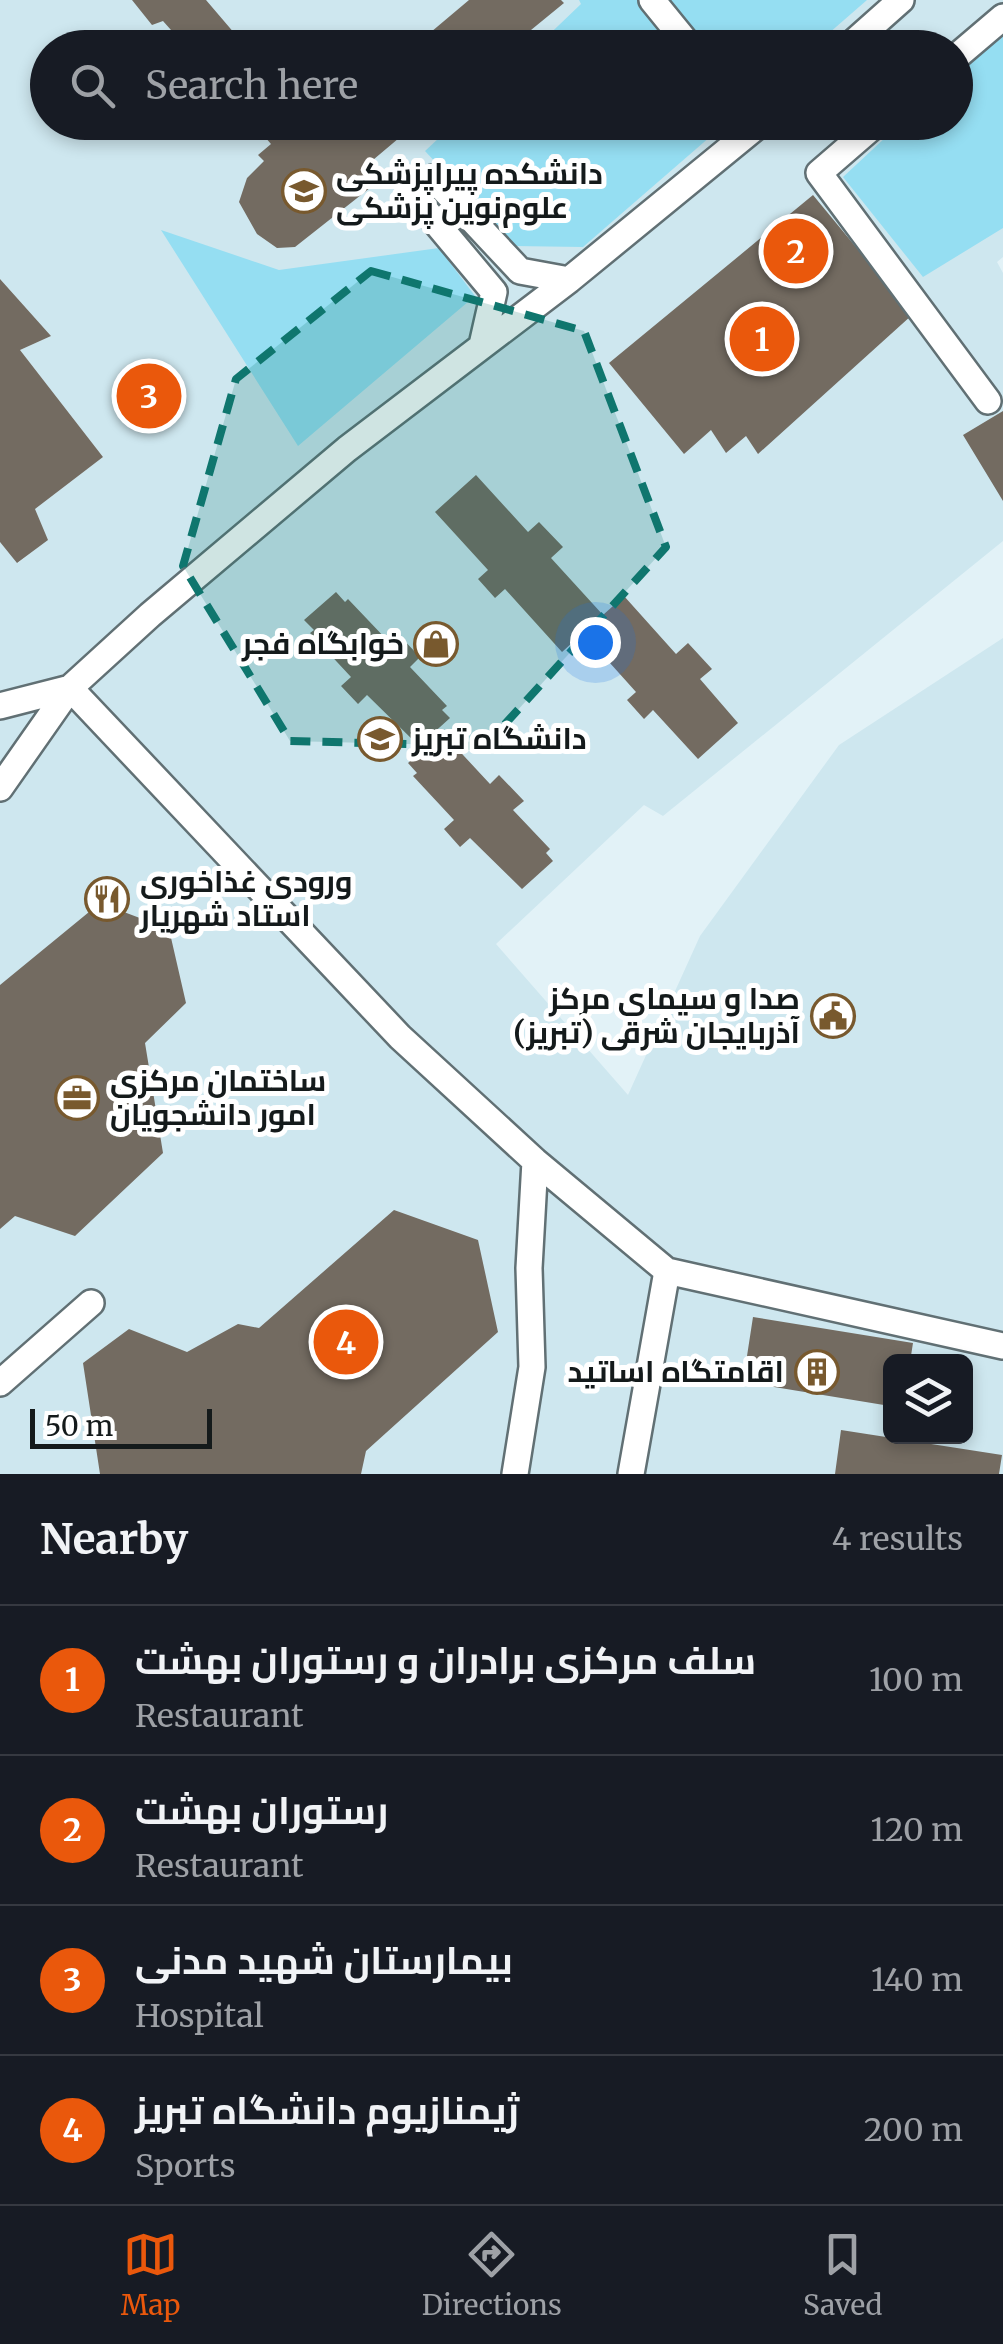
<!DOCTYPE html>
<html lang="en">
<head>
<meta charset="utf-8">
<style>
  :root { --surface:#171b24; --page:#20242c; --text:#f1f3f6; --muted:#9ea1a6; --line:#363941; --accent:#ea580c }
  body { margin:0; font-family:Merriweather,Cairo,serif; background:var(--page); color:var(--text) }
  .controls { position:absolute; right:30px; bottom:30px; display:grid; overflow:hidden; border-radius:15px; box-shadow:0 5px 15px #0003 }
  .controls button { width:90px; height:90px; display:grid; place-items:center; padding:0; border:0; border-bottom:2px solid var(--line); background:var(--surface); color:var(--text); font:50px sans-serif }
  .scale { position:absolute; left:30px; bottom:25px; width:182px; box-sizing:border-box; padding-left:10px; border:5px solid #141a1b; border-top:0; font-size:28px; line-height:35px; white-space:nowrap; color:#141a1b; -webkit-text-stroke:8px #fff; paint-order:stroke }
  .you { position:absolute; left:595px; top:642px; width:35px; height:35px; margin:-25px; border:8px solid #fff; border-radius:50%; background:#1a73e8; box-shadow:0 0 0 15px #1a73e833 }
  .badge { display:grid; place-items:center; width:65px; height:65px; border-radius:50%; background:var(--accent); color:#fff; font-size:32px; font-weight:700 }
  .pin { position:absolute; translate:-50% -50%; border:5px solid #fff; box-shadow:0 2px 10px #0006 }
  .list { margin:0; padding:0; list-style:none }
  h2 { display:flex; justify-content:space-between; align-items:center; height:130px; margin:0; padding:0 40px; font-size:42px }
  h2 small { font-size:32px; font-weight:400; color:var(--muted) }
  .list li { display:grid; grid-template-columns:65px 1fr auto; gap:30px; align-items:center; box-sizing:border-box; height:150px; padding:0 40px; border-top:2px solid var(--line) }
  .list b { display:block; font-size:38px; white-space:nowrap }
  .list p { margin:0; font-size:32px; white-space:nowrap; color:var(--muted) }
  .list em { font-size:32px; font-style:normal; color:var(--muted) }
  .icon { flex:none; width:55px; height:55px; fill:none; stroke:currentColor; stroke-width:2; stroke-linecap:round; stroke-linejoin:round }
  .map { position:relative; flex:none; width:1003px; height:1474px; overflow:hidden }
  .search { position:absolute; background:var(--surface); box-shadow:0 5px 15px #0003; left:30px; right:30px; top:30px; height:110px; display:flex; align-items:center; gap:25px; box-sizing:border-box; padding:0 35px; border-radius:55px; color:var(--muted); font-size:38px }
  .sheet { height:730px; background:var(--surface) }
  nav { display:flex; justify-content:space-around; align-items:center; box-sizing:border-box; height:140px; border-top:2px solid var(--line); background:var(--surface); font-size:28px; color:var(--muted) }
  nav a { display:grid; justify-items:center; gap:5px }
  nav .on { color:var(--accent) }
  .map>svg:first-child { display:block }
  .built { fill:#cee7ef; fill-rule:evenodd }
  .green { fill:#95def2 }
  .building { fill:#736b61 }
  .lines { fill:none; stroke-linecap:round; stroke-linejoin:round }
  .minor-casing { stroke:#617074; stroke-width:30 }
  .minor { stroke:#fff; stroke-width:25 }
  .marked { fill:#0f766e; fill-opacity:0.2; stroke:#0f766e; stroke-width:8; stroke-dasharray:20 12; stroke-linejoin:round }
  .labels { text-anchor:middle; stroke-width:10; stroke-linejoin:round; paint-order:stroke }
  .poi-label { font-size:30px; font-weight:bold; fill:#141a1b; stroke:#fff; text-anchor:start }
</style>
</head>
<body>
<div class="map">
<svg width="1003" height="1474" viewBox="0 0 1003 1474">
  <rect width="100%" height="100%" fill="#e2f2f7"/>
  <path class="built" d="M0,0H1003V257L997,262L1003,273V541L663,816L644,805L496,944L628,1095L700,936L839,745L1003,638V1474H0V542L18,563L47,540L35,509L103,457L20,350L51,336L0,279ZM48,48H956V122H48ZM890,1362H966V1436H890Z"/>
  <path class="green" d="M579,0H867L813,47L535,48L581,4Z
    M1003,29V228L923,277L843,177L901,123L956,122V72Z
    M455,123H726L583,247L513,246L425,151Z
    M161,230L279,270L439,248L475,296L298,446Z"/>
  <path class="building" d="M132,0H206L247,48H187L163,21L152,25Z
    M469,0H561L564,3L509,48H412Z
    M252,122H418L367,165L380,180L295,247L277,248L257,234L239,202L247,178L264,161L258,155L271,144Z
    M813,195L912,315L758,454L746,436L726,453L711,430L684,454L609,363Z
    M0,279L51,336L20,350L103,457L35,509L48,540L17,563L0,542Z
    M1003,411V501L963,435Z
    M476,475L528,532L539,522L563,547L551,558L603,615L624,596L676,654L688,643L712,669L700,679L738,723L698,759L653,710L644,719L627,700L636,692L583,633L562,652L505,589L495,598L478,579L488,570L435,512Z
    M336,592L345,602L348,599L387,640L396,632L420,657L410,667L447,706L442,710L450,718L419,746L367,695L358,704L341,686L351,677L310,633L314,630L304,620Z
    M439,735L448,745L451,742L490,784L499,775L524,801L513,810L550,849L546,853L553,861L522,889L470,838L460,847L444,829L454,820L413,776L417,773L408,763Z
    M100,903L169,929L186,1003L145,1043L163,1153L75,1236L15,1216L0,1229V985Z
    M394,1210L478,1240L498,1332L366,1451L361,1474H100L83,1363L129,1329L187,1352L238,1324L259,1328Z
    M753,1317L913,1343L910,1362H890V1406L743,1382Z
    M841,1430L1002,1455L999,1474H835Z"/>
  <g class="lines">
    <g class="minor-casing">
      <path id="minor" d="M652,0L691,48
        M847,48L901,0
        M956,57L1003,17
        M878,122L819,173L988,401
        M482,345L494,292L412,194L433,178L520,271L569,280
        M0,706L70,688L400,1037L535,1161L667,1271L631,1474
        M0,788L70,688L150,615L347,449L569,280L762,122
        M667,1271L1003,1346
        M0,1383L91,1303
        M515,1474L532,1367L529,1268L535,1161"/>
    </g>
    <use href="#minor" class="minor"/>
  </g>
  <path class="marked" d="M371,271L584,331L666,547L485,746L290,741L183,566L236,379Z"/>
  <defs>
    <g id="university-ring" transform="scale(2.25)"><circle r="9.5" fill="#fff" stroke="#78592e" stroke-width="1.5"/><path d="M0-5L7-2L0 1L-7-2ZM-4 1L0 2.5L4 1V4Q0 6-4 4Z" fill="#78592e"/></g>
    <g id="shop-ring" transform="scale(2.25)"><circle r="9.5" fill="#fff" stroke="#78592e" stroke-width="1.5"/><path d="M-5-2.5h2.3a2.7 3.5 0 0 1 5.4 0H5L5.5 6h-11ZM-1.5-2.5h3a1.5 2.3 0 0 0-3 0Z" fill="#78592e"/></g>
    <g id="restaurant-ring" transform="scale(2.25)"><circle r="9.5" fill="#fff" stroke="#78592e" stroke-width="1.5"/><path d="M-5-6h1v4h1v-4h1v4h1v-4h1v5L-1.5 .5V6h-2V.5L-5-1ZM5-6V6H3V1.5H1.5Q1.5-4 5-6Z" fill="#78592e"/></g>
    <g id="civic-ring" transform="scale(2.25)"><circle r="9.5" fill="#fff" stroke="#78592e" stroke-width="1.5"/><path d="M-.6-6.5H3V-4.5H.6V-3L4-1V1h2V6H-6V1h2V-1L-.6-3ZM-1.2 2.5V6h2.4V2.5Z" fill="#78592e"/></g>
    <g id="office-ring" transform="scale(2.25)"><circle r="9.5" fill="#fff" stroke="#78592e" stroke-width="1.5"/><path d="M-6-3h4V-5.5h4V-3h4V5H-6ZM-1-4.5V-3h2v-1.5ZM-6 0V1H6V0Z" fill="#78592e"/></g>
    <g id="building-ring" transform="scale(2.25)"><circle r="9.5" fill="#fff" stroke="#78592e" stroke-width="1.5"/><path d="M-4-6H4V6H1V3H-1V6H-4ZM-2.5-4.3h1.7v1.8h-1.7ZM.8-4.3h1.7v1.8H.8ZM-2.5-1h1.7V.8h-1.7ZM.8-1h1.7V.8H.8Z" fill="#78592e"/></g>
  </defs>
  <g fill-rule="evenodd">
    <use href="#university-ring" x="304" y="191"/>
    <use href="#shop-ring" x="436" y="644"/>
    <use href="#university-ring" x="380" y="739"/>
    <use href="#restaurant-ring" x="107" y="899"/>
    <use href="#civic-ring" x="833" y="1016"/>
    <use href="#office-ring" x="77" y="1098"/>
    <use href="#building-ring" x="817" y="1372"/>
  </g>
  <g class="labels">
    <g class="poi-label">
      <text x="336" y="184">دانشکده پیراپزشکی<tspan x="336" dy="34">علوم‌نوین پزشکی</tspan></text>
      <text x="404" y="654" text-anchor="end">خوابگاه فجر</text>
      <text x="412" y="749">دانشگاه تبریز</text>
      <text x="140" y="892">ورودی غذاخوری<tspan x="140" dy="34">استاد شهریار</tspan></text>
      <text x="800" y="1009" text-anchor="end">صدا و سیمای مرکز<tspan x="800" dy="34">آذربایجان شرقی (تبریز)</tspan></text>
      <text x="110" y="1091">ساختمان مرکزی<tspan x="110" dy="34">امور دانشجویان</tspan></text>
      <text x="784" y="1382" text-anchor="end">اقامتگاه اساتید</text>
    </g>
  </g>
</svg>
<div class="controls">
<button><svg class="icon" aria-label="layers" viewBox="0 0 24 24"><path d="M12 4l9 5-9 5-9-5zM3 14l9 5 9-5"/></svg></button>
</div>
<div class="scale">50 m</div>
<div class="you"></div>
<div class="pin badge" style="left:762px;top:339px">1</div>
<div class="pin badge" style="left:796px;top:251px">2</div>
<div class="pin badge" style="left:149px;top:396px">3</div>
<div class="pin badge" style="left:346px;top:1342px">4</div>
<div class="search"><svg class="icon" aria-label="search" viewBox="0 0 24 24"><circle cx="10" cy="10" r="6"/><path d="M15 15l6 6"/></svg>Search here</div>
</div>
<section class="sheet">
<h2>Nearby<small>4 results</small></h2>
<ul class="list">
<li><span class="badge">1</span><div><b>سلف مرکزی برادران و رستوران بهشت</b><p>Restaurant</p></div><em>100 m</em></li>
<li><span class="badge">2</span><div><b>رستوران بهشت</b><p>Restaurant</p></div><em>120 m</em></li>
<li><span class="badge">3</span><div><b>بیمارستان شهید مدنی</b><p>Hospital</p></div><em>140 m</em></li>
<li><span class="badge">4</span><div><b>ژیمنازیوم دانشگاه تبریز</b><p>Sports</p></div><em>200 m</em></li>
</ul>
</section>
<nav>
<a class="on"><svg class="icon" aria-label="map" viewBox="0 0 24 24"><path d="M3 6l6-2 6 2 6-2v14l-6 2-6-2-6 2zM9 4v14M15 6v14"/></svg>Map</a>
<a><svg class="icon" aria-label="directions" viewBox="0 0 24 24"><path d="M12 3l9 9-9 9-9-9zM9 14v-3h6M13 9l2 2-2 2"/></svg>Directions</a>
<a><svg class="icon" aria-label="saved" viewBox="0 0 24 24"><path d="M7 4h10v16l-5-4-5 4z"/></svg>Saved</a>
</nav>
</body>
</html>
